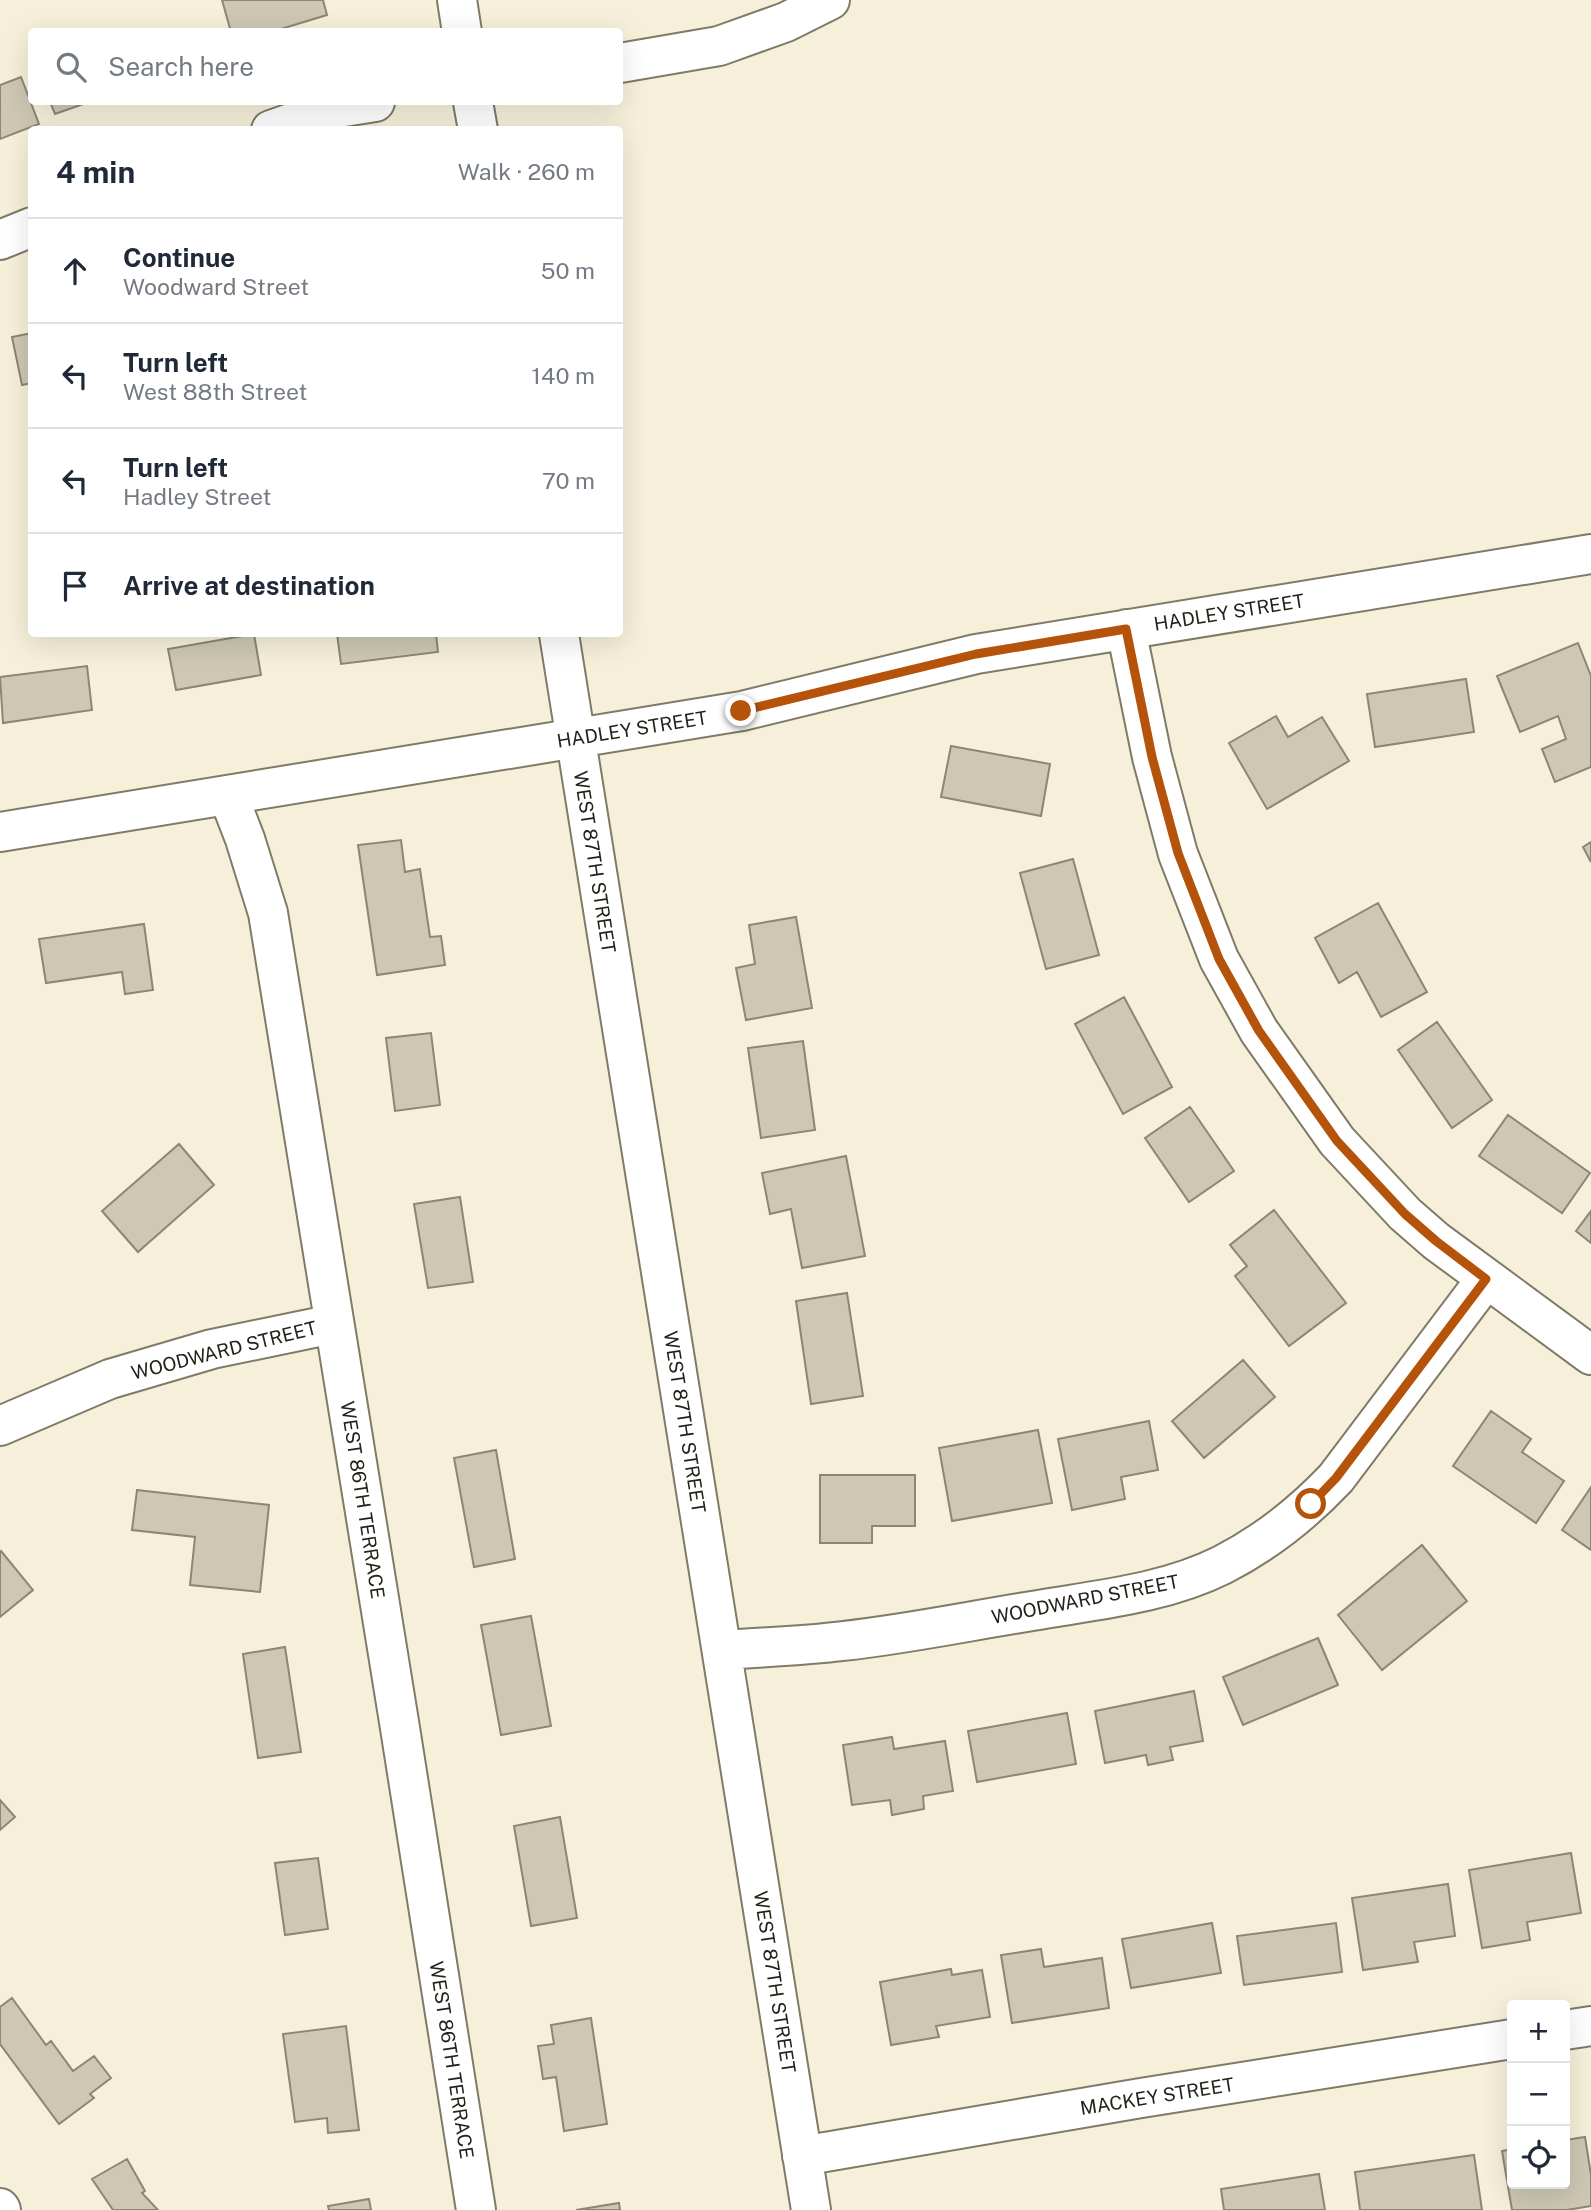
<!DOCTYPE html>
<html lang="en">
<head>
<meta charset="utf-8">
<style>
  :root { --surface:#fff; --page:#f6f6f7; --text:#1f2937; --muted:#747a83; --line:#e0e1e3 }
  body { margin:0; font-family:"Public Sans",sans-serif; background:var(--page); color:var(--text) }
  .controls { position:absolute; right:21px; bottom:21px; display:grid; overflow:hidden; border-radius:7px; box-shadow:0 7px 28px #0002 }
  .controls button { width:63px; height:63px; display:grid; place-items:center; padding:0; border:0; border-bottom:2px solid var(--line); background:var(--surface); color:var(--text); font:35px sans-serif }
  .stop { position:absolute; width:21px; height:21px; margin:-16px; border:5px solid #b45309; border-radius:50%; background:#fff }
  .stop.end { background:#b45309; border-color:#fff; box-shadow:0 2px 7px #0008 }
  .list { margin:0; padding:0; list-style:none }
  h2 { display:flex; justify-content:space-between; align-items:center; height:91px; margin:0; padding:0 28px; font-size:30px }
  h2 small { font-size:23px; font-weight:400; color:var(--muted) }
  .list li { display:grid; grid-template-columns:46px 1fr auto; gap:21px; align-items:center; box-sizing:border-box; height:105px; padding:0 28px; border-top:2px solid var(--line) }
  .list b { display:block; font-size:26px; white-space:nowrap }
  .list p { margin:0; font-size:23px; white-space:nowrap; color:var(--muted) }
  .list em { font-size:23px; font-style:normal; color:var(--muted) }
  .icon { flex:none; width:38px; height:38px; fill:none; stroke:currentColor; stroke-width:2; stroke-linecap:round; stroke-linejoin:round }
  .map { position:relative; flex:none; width:1591px; height:2210px; overflow:hidden }
  .search { position:absolute; background:var(--surface); box-shadow:0 7px 28px #0002; left:28px; top:28px; width:595px; height:77px; display:flex; align-items:center; gap:18px; box-sizing:border-box; padding:0 24px; border-radius:7px; color:var(--muted); font-size:26px }
  .panel { position:absolute; background:var(--surface); box-shadow:0 7px 28px #0002; left:28px; top:126px; width:595px; height:511px; border-radius:7px }
  .map>svg:first-child { display:block }
  .building { fill:#cdc7b3; stroke:#8c8672; stroke-width:2 }
  .lines { fill:none; stroke-linecap:round; stroke-linejoin:round }
  .minor-casing { stroke:#807a67; stroke-width:42 }
  .minor { stroke:#fff; stroke-width:38 }
  .route { stroke:#b45309; stroke-width:9 }
  .labels { text-anchor:middle; stroke-width:5; stroke-linejoin:round; paint-order:stroke }
  .street-label { font-size:19px; fill:#25221b; stroke:#fff }
</style>
</head>
<body>
<div class="map">
<svg width="1591" height="2210" viewBox="0 0 1591 2210">
  <rect width="100%" height="100%" fill="#f6f0da"/>
  <path class="building" d="M222,0H323L327,15L271,32H231Z
    M21,77L39,124L0,139V85Z
    M50,102H89L55,114Z
    M32,333V383L22,385L12,337Z
    M254,634L261,675L176,690L168,649Z
    M337,634H436L438,652L341,664Z
    M1578,643L1591,676V767L1555,782L1542,749L1566,739L1558,716L1520,732L1497,676Z
    M87,666L92,710L3,723L0,677Z
    M1466,679L1474,732L1375,747L1367,694Z
    M1276,716L1288,737L1322,717L1349,761L1267,809L1229,743Z
    M951,746L1050,764L1041,816L941,797Z
    M401,840L405,872L420,869L430,937L441,936L445,965L377,975L358,845Z
    M1591,842V862L1583,847Z
    M1073,859L1099,955L1046,969L1020,873Z
    M1378,903L1427,992L1381,1017L1357,972L1339,983L1315,938Z
    M796,917L812,1008L746,1020L736,968L755,964L749,925Z
    M144,924L153,990L125,994L122,972L46,983L39,939Z
    M1124,997L1172,1087L1123,1114L1075,1024Z
    M1437,1022L1492,1100L1452,1128L1398,1050Z
    M431,1033L440,1105L395,1111L386,1038Z
    M803,1041L815,1130L761,1138L748,1048Z
    M1190,1107L1234,1171L1189,1202L1145,1138Z
    M1508,1115L1590,1173L1562,1213L1479,1156Z
    M179,1144L214,1185L138,1252L102,1211Z
    M846,1156L865,1256L802,1268L791,1209L770,1214L762,1173Z
    M460,1197L473,1282L428,1288L414,1204Z
    M1274,1210L1346,1303L1289,1346L1235,1276L1247,1266L1230,1245Z
    M1591,1211V1243L1576,1231Z
    M847,1293L863,1396L811,1404L796,1301Z
    M1243,1360L1275,1397L1204,1458L1172,1421Z
    M1491,1411L1531,1439L1522,1452L1564,1481L1536,1523L1453,1466Z
    M1149,1421L1158,1470L1121,1477L1125,1499L1072,1510L1058,1439Z
    M1038,1430L1052,1503L952,1521L939,1448Z
    M496,1450L515,1559L474,1567L454,1458Z
    M820,1475H915V1526H872V1543H820Z
    M1591,1487V1550L1562,1530Z
    M137,1490L269,1505L260,1592L190,1585L195,1537L132,1530Z
    M1422,1545L1467,1601L1382,1670L1338,1615Z
    M1,1551L33,1590L0,1617V1552Z
    M531,1616L551,1726L501,1735L481,1625Z
    M1318,1638L1338,1685L1243,1725L1223,1677Z
    M285,1647L301,1752L258,1758L243,1654Z
    M1194,1691L1203,1741L1170,1747L1173,1760L1148,1765L1146,1755L1105,1763L1095,1711Z
    M1067,1713L1076,1764L977,1782L968,1731Z
    M892,1737L894,1749L945,1741L953,1791L923,1796L924,1809L892,1815L890,1800L852,1805L843,1745Z
    M0,1800L15,1817L0,1830Z
    M560,1817L577,1918L531,1926L514,1826Z
    M1571,1853L1581,1913L1527,1922L1530,1940L1482,1948L1469,1870Z
    M318,1858L328,1929L285,1935L275,1863Z
    M1448,1884L1455,1936L1414,1942L1418,1962L1363,1970L1352,1898Z
    M1212,1923L1221,1973L1131,1988L1122,1939Z
    M1336,1923L1342,1972L1244,1985L1237,1936Z
    M1041,1949L1044,1967L1102,1958L1109,2008L1012,2023L1001,1955Z
    M951,1969L952,1975L982,1970L990,2017L936,2026L939,2037L891,2045L880,1982Z
    M12,1998L46,2045L51,2041L73,2071L94,2056L111,2078L90,2094L94,2098L59,2124L0,2044V2007Z
    M591,2018L607,2124L564,2131L556,2077L543,2079L538,2046L554,2044L551,2025Z
    M346,2026L359,2130L328,2133L327,2118L295,2122L283,2034Z
    M1585,2137L1591,2175V2206L1567,2210H1512L1502,2151L1512,2149V2184H1565V2140Z
    M1474,2155L1482,2210H1360L1355,2172Z
    M127,2159L145,2191L142,2193L158,2210H113L92,2179Z
    M1319,2174L1325,2210H1224L1221,2189Z
    M369,2199L371,2210H329L328,2206Z
    M619,2203L620,2210H576Z"/>
  <g class="lines">
    <g class="minor-casing">
      <path id="minor" d="M457,0L462,32
        M620,63L719,46L786,22L830,0
        M473,102L478,130
        M271,130L331,109L375,102
        M0,240L32,227
        M1126,629L1152,757L1178,854L1219,959L1259,1031L1337,1141L1405,1214L1436,1241L1591,1355
        M559,634L811,2210
        M228,795L245,839L268,913L400,1728L476,2210
        M0,832L742,711L976,654L1591,554
        M0,1426L110,1379L212,1349L333,1324
        M722,1650C762,1647 803,1646 843,1641C907,1634 969,1621 1032,1611C1096,1600 1164,1594 1222,1565C1265,1543 1303,1513 1336,1478L1486,1279
        M1565,2030L1591,2026
        M802,2156L1141,2098L1512,2039
        M0,2208L1,2210"/>
    </g>
    <use href="#minor" class="minor"/>
  </g>
  <g class="lines">
    <path class="route" d="M741,711L976,654L1126,629L1152,757L1178,853L1219,959L1259,1031L1337,1141L1405,1214L1436,1241L1486,1279L1336,1478L1311,1504"/>
  </g>
  <g class="labels">
    <g class="street-label">
      <text transform="translate(1229 612) rotate(-9)" y="7">HADLEY STREET</text>
      <text transform="translate(632 729) rotate(-9)" y="7">HADLEY STREET</text>
      <text transform="translate(595 862) rotate(81)" y="7">WEST 87TH STREET</text>
      <text transform="translate(224 1350) rotate(-14)" y="7">WOODWARD STREET</text>
      <text transform="translate(685 1422) rotate(81)" y="7">WEST 87TH STREET</text>
      <text transform="translate(363 1500) rotate(81)" y="7">WEST 86TH TERRACE</text>
      <text transform="translate(1085 1599) rotate(-11)" y="7">WOODWARD STREET</text>
      <text transform="translate(775 1982) rotate(81)" y="7">WEST 87TH STREET</text>
      <text transform="translate(452 2060) rotate(81)" y="7">WEST 86TH TERRACE</text>
      <text transform="translate(1157 2096) rotate(-9)" y="7">MACKEY STREET</text>
    </g>
  </g>
</svg>
<div class="controls">
<button>+</button>
<button>−</button>
<button><svg class="icon" aria-label="locate" viewBox="0 0 24 24"><circle cx="12" cy="12" r="6"/><path d="M12 2v4M12 18v4M2 12h4M18 12h4"/></svg></button>
</div>
<div class="stop" style="left:1311px;top:1504px"></div>
<div class="stop end" style="left:741px;top:711px"></div>
<div class="search"><svg class="icon" aria-label="search" viewBox="0 0 24 24"><circle cx="10" cy="10" r="6"/><path d="M15 15l6 6"/></svg>Search here</div>
<section class="panel">
<h2>4 min<small>Walk · 260 m</small></h2>
<ul class="list">
<li><svg class="icon" aria-label="ahead" viewBox="0 0 24 24"><path d="M12 20V5M6 11l6-6 6 6"/></svg><div><b>Continue</b><p>Woodward Street</p></div><em>50 m</em></li>
<li><svg class="icon" aria-label="left" viewBox="0 0 24 24"><path d="M17 20v-9H6M10 6l-5 5 5 5"/></svg><div><b>Turn left</b><p>West 88th Street</p></div><em>140 m</em></li>
<li><svg class="icon" aria-label="left" viewBox="0 0 24 24"><path d="M17 20v-9H6M10 6l-5 5 5 5"/></svg><div><b>Turn left</b><p>Hadley Street</p></div><em>70 m</em></li>
<li><svg class="icon" aria-label="arrive" viewBox="0 0 24 24"><path d="M6 21V4h12l-3 4 3 4H6"/></svg><div><b>Arrive at destination</b></div></li>
</ul>
</section>
</div>
</body>
</html>
